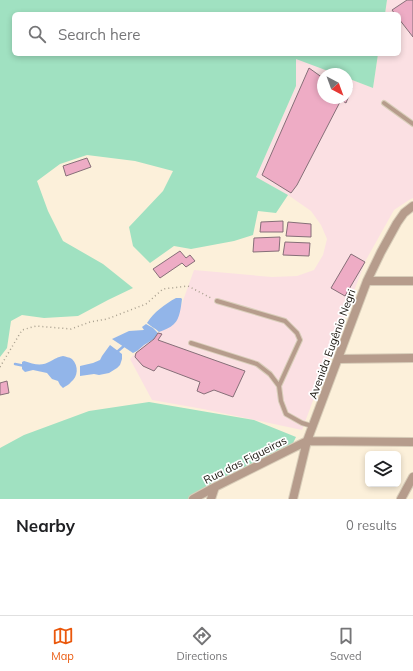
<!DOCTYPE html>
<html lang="en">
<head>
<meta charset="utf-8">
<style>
  :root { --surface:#fff; --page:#f2f2f2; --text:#202124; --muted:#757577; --line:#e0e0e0; --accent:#ea580c }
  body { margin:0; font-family:Mulish,sans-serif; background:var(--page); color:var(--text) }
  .controls { position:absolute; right:12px; bottom:12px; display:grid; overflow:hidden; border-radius:6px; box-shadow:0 2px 6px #0003 }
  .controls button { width:36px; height:36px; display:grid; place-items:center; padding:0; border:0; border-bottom:1px solid var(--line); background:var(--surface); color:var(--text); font:20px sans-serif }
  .compass { position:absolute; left:317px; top:68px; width:36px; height:36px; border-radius:50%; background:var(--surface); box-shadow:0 2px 6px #0003; rotate:139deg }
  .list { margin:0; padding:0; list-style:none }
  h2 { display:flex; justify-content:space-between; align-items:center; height:52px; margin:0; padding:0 16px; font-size:17px }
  h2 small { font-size:13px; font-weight:400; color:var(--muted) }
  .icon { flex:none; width:22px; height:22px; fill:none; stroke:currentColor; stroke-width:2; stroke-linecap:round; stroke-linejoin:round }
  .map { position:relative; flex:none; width:413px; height:499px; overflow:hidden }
  .search { position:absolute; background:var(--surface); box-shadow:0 2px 6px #0003; left:12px; right:12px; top:12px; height:44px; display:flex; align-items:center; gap:10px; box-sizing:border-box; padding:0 14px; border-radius:6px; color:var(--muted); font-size:15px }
  .sheet { height:116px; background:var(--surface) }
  nav { display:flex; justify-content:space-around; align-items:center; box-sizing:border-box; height:56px; border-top:1px solid var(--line); background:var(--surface); font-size:11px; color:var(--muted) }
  nav a { display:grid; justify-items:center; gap:2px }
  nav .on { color:var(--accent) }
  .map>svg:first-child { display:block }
  .industrial { fill:#fbe0e3 }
  .green { fill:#a0e1c1 }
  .water { fill:#92b5e9 }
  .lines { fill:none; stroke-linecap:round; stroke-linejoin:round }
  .stream { stroke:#92b5e9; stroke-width:2.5 }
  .building { fill:#eeacc5; stroke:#866f78 }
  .service-casing { stroke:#d8cdb9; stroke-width:6 }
  .minor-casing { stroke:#d8cdb9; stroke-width:10 }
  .path { stroke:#a89f8e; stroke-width:1.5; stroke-dasharray:1 3; stroke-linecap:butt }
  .service { stroke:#b69c8c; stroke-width:4 }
  .minor { stroke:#b69c8c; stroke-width:8 }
  .labels { text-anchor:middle; stroke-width:3.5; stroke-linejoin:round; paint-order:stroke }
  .street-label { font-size:11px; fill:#18140d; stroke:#fff }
</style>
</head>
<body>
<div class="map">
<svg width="413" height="499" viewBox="0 0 413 499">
  <rect width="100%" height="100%" fill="#fcf0da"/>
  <path class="industrial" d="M387,0H413V198L409,200L394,210L366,260L354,291L302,430L203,409L152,400L130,359L142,346L159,332L175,323L194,270L272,277L297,276L314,270L323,255L327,239L321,225L311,211L288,195L256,177L296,86V58L336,74H323V98H347V78L373,88L378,54H399V14H385Z"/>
  <path class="green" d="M0,0H387L385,14H14V54H378L373,88L347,78V74H336L296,59V86L256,177L288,195L276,213L258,211L253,235L234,241L191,249L174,246L150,263L133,246L129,227L163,191L173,171L135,161L87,155L60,164L37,181L48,211L63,241L103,264L133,288L108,300L78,316L44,318L22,315L11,321L7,348L0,357Z
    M149,402L254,420L296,437L290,449L255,465L188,499H0V448L24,435L89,411Z"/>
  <path class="water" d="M176,298H181L182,299C181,306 180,319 174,324C170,328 164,330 159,332C155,328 150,326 147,323C154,312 165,304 176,298Z
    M146,324L153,328L158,333L154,339L144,345L137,351L133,353L112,339L129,331L144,330L142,327Z
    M110,345L122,354V359L120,365L117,368L109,373L99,375L94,374L80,376V366L93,363L100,360L102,356Z
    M63,356C66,357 69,357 72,359C79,366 78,377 71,382C69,385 65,386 63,388L60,385L58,381L52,379L47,373L33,370L25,372L22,369V362L24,361C34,364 41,367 51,361C55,359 57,357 63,356Z"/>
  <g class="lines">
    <path class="stream" d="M117,352L125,345
      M15,364L25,366"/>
  </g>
  <path class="building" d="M407,0H413V37L399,19V14H395L392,10Z
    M309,68L323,78V98H347V87L352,88L346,103L341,100L297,185L291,193L262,175Z
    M87,158L91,167L66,176L63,166Z
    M283,221V232H260L261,222Z
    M288,222L311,224V237L286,236Z
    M280,237L279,251L253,252L254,238Z
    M285,242L310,243L309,256L283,255Z
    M180,251L186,258L190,255L195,261L186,267L182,263L160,278L153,269Z
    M351,254L365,262L345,296L331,288Z
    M158,333L162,334L158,340L245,371L233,397L214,390L204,394L197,391L200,382L158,366L154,371L143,366L135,357L136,353L154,339Z
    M7,381L9,393L0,395V383Z"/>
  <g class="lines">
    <g class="service-casing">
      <path id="service" d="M384,103L413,124
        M217,301L285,321L297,333L300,340L279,386L281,401L286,414L302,423L312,426
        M191,343L257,364L270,374L279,386"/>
    </g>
    <g class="minor-casing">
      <path id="minor" d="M367,281H413
        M339,359L413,358
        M193,499L215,487L307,441L413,442
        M211,499L215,487
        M293,499L307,441L367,281L381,252L397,223L404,213L413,206
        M401,499L413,477"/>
    </g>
    <path class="path" d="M0,367L22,330L36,326L71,329L90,322L107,319L146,304L163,289L188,286L211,298"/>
    <use href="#service" class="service"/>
    <use href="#minor" class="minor"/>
  </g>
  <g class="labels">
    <g class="street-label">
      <text transform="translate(332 344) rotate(-70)" y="4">Avenida Eugênio Negri</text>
      <text transform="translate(245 460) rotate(-27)" y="4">Rua das Figueiras</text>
    </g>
  </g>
</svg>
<div class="controls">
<button><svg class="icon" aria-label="layers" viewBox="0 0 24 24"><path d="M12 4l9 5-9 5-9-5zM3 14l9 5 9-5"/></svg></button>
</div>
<svg class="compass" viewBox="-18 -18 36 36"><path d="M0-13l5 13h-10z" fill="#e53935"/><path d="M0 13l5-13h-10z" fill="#757577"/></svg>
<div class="search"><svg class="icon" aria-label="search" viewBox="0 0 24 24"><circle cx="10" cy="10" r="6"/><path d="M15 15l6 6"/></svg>Search here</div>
</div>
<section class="sheet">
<h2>Nearby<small>0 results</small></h2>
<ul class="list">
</ul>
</section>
<nav>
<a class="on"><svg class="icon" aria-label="map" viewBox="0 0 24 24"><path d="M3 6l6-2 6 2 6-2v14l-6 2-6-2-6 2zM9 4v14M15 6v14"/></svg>Map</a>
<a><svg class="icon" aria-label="directions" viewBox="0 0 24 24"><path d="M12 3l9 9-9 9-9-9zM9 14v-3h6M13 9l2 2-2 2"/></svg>Directions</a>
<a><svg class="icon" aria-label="saved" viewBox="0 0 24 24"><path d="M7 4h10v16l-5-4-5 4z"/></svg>Saved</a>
</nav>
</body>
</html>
